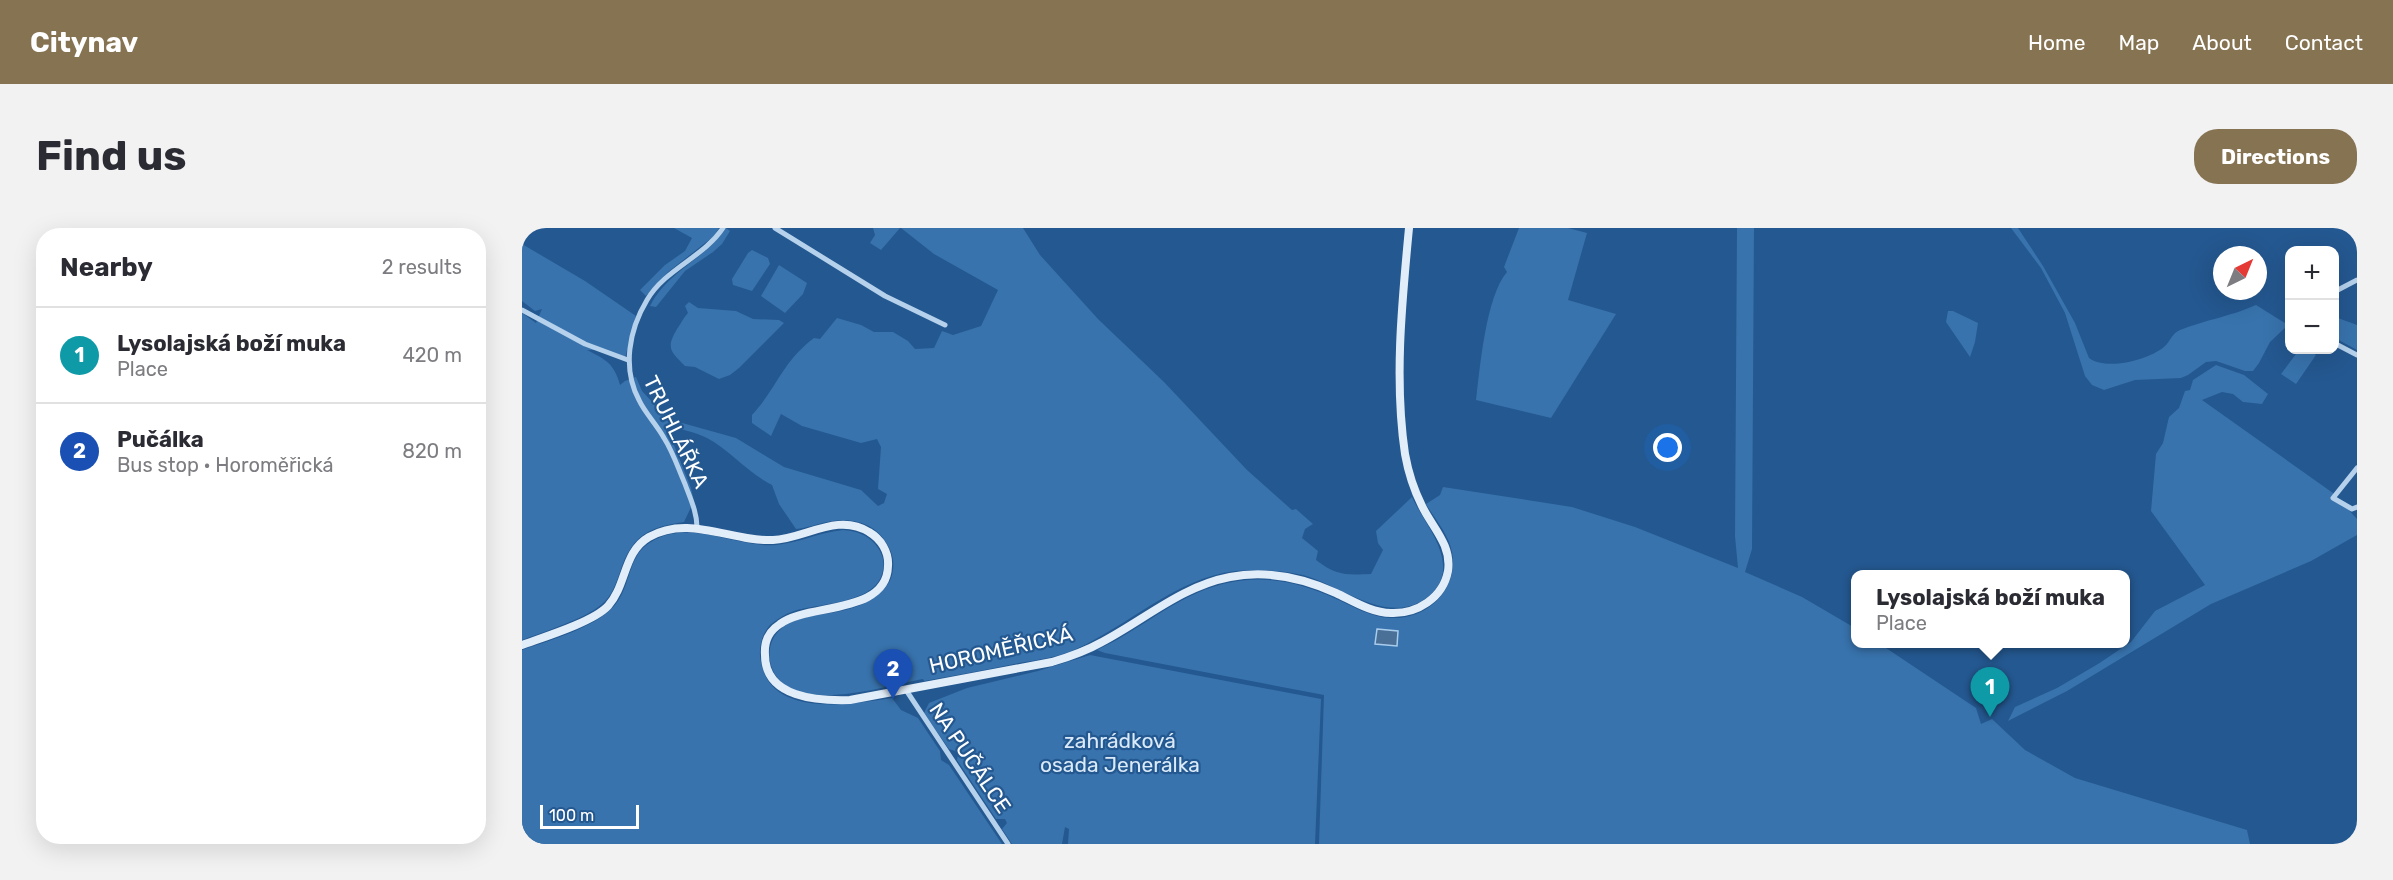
<!DOCTYPE html>
<html lang="en">
<head>
<meta charset="utf-8">
<style>
  :root { --surface:#fff; --page:#f2f2f3; --text:#2b2b33; --muted:#7c7c81; --line:#e1e1e2; --accent:#867352 }
  body { margin:0; font-family:Rubik,sans-serif; background:var(--page); color:var(--text) }
  .controls { position:absolute; right:18px; top:18px; display:grid; overflow:hidden; border-radius:12px; box-shadow:0 6px 24px #0002 }
  .controls button { width:54px; height:54px; display:grid; place-items:center; padding:0; border:0; border-bottom:2px solid var(--line); background:var(--surface); color:var(--text); font:30px sans-serif }
  .compass { position:absolute; left:1691px; top:18px; width:54px; height:54px; border-radius:50%; background:var(--surface); box-shadow:0 6px 24px #0002; rotate:43deg }
  .scale { position:absolute; left:18px; bottom:15px; width:99px; box-sizing:border-box; padding-left:6px; border:3px solid #fff; border-top:0; font-size:16px; line-height:21px; white-space:nowrap; color:#fff; -webkit-text-stroke:4px #245890; paint-order:stroke }
  .you { position:absolute; left:1146px; top:220px; width:21px; height:21px; margin:-15px; border:4px solid #fff; border-radius:50%; background:#1a73e8; box-shadow:0 0 0 9px #1a73e833 }
  .badge { display:grid; place-items:center; width:39px; height:39px; border-radius:50%; background:var(--accent); color:#fff; font-size:20px; font-weight:700 }
  .pin { position:absolute; translate:-50% -50px; filter:drop-shadow(0 2px 3px #0008) }
  .pin::after { content:''; position:absolute; top:32px; width:21px; height:18px; background:inherit; clip-path:polygon(0 0,100% 0,50% 100%) }
  .popup { position:absolute; left:1329px; top:342px; width:279px; height:78px; box-sizing:border-box; display:grid; place-content:center; border-radius:12px; background:var(--surface); filter:drop-shadow(0 2px 4px #0005); font-size:20px; white-space:nowrap; color:var(--muted) }
  .popup b { font-size:22px; color:var(--text) }
  .popup::after { content:''; position:absolute; left:50%; top:100%; margin-left:-12px; border:12px solid transparent; border-top-color:var(--surface) }
  .list { margin:0; padding:0; list-style:none }
  h2 { display:flex; justify-content:space-between; align-items:center; height:78px; margin:0; padding:0 24px; font-size:26px }
  h2 small { font-size:20px; font-weight:400; color:var(--muted) }
  .list li { display:grid; grid-template-columns:39px 1fr auto; gap:18px; align-items:center; box-sizing:border-box; height:96px; padding:0 24px; border-top:2px solid var(--line) }
  .list b { display:block; font-size:22px; white-space:nowrap }
  .list p { margin:0; font-size:20px; white-space:nowrap; color:var(--muted) }
  .list em { font-size:20px; font-style:normal; color:var(--muted) }
  .map { position:relative; flex:none; width:1835px; height:616px; overflow:hidden; border-radius:24px }
  header { display:flex; align-items:center; gap:36px; box-sizing:border-box; height:84px; padding:0 30px; background:var(--accent); color:#fff }
  header strong { font-size:28px }
  nav { display:flex; gap:33px; margin-inline-start:auto; font-size:21px }
  .intro { display:flex; align-items:center; justify-content:space-between; box-sizing:border-box; height:144px; padding:0 36px }
  h1 { margin:0; font-size:42px }
  .button { padding:15px 27px; border-radius:24px; background:var(--accent); color:#fff; font-size:21px; font-weight:700 }
  main { display:flex; gap:36px; padding:0 36px }
  aside { flex:1; background:var(--surface); border-radius:24px; box-shadow:0 6px 24px #0002 }
  .map>svg:first-child { display:block }
  .green { fill:#3873ad }
  .water { fill:#4b7097; stroke:#a9cced; stroke-width:1.5 }
  .lines { fill:none; stroke-linecap:round; stroke-linejoin:round }
  .street { stroke:#b5d1ec; stroke-width:5 }
  .secondary { stroke:#e1edf9; stroke-width:8 }
  .labels { text-anchor:middle; stroke-width:4.5; stroke-linejoin:round; paint-order:stroke }
  .street-label { font-size:21px; fill:#fff; stroke:#245890 }
  .park-label { font-size:21px; fill:#daeaf9; stroke:#245890 }
</style>
</head>
<body>
<header>
<strong>Citynav</strong>
<nav><a>Home</a><a>Map</a><a>About</a><a>Contact</a></nav>
</header>
<div class="intro"><h1>Find us</h1><a class="button">Directions</a></div>
<main>
<aside>
<h2>Nearby<small>2 results</small></h2>
<ul class="list">
<li><span class="badge" style="background:#0f9aa8">1</span><div><b>Lysolajská boží muka</b><p>Place</p></div><em>420 m</em></li>
<li><span class="badge" style="background:#1a4fb4">2</span><div><b>Pučálka</b><p>Bus stop · Horoměřická</p></div><em>820 m</em></li>
</ul>
</aside>
<div class="map">
<svg width="1835" height="616" viewBox="0 0 1835 616">
  <rect width="100%" height="100%" fill="#245890"/>
  <path class="green" d="M152,0H197L192,8L146,44L124,68L118,62L143,37L163,23L170,10Z
    M204,0L208,3L200,16L191,24L163,43L134,79L128,78C146,43 182,32 204,0Z
    M351,0H378L359,22L348,15L353,7Z
    M379,0H501L518,27L576,91L642,154L725,242L770,282L774,281L791,296L783,301L780,310L796,323L794,332C815,348 824,347 849,346L861,322L856,315L854,303L890,269C903,298 941,337 908,367C868,401 821,358 781,347C759,342 735,341 713,343C654,350 606,398 554,421C536,429 516,432 497,435C465,442 434,447 402,453L401,451C365,457 260,493 248,433C246,420 250,408 260,400C284,381 325,391 354,368C361,362 368,356 370,347C373,336 371,325 365,316C353,294 328,289 305,294C295,296 285,300 274,301L257,276L250,257C226,245 209,223 185,210C174,204 156,201 144,197L169,260L172,273L162,294C125,299 109,309 98,344C94,355 90,368 80,376C65,390 21,404 0,412V85L14,95L20,81L13,83L0,73V16L63,53L114,88L103,130L77,122H65C84,132 92,135 98,157L103,153L114,149L120,163L146,191L214,210L262,239L339,262L356,278L362,275L365,266L356,261L359,219L355,211L339,215L280,198L259,186L249,208L230,195V187C255,160 260,134 292,110L298,111L315,90L339,97L352,104H371L386,113L393,121L412,120L420,103L431,107L459,98L476,62L412,26Z
    M997,0H1046L1065,5L1046,72L1094,86L1029,190L954,172C958,139 964,68 985,44L982,39Z
    M1215,0H1232L1230,321L1223,344L1280,369L1333,400V416H1358L1454,480L1459,496L1470,491L1503,522L1553,550L1725,602L1728,616H797L802,467L583,425L575,422C621,401 659,363 710,354C744,347 780,355 812,370C830,378 848,389 868,390C905,392 937,362 930,324C927,307 913,291 904,276L918,267L921,259L1050,279L1113,299L1216,340L1213,308Z
    M1489,0H1496L1521,38L1553,95L1567,130C1585,143 1626,132 1642,119C1648,114 1650,105 1658,102C1683,92 1710,88 1734,77L1766,97L1748,114L1737,135L1731,143H1723L1694,133L1684,134L1666,147L1659,150L1613,152L1582,162L1570,157L1563,148L1543,85L1519,40Z
    M230,22L246,30L248,36L230,63L211,57L210,51L226,25Z
    M257,37L285,55L281,66L263,85L239,68Z
    M167,74L176,80L214,83L231,91L257,92L262,95L217,140L208,147L197,151L173,139L163,138C148,123 144,120 155,101C159,96 161,90 166,85L163,78Z
    M1426,83H1431L1456,95L1453,114L1448,129L1424,94Z
    M1813,89L1835,97V122L1813,110Z
    M1777,122H1787L1794,127L1774,156L1759,146Z
    M1694,137L1722,147L1746,166L1740,176L1721,174L1711,166L1700,164L1680,172L1811,265L1835,291V307L1789,333L1689,376L1545,463L1486,493L1493,479L1535,460L1576,436L1609,414L1633,383L1683,357L1629,283L1634,226L1641,215L1647,189L1657,180L1663,163L1668,162L1671,152Z
    M321,302C334,303 344,306 353,316C359,323 363,332 361,341C357,376 297,375 272,383C263,386 255,391 248,397C239,407 236,422 239,435C250,491 331,476 370,470L379,482L396,490L418,523L419,532L427,537L480,616H0V422C28,412 80,398 96,373C109,354 107,326 129,314C169,290 212,320 254,317C277,315 298,304 321,302Z
    M568,427L799,471L793,616H546L547,601L543,599L540,616H490L480,601L485,595L483,591H474L435,532L436,526L433,523L427,521L402,485L407,475L445,460L516,443Z"/>
  <path class="water" d="M855,401L876,403L875,418L853,416Z"/>
  <g class="lines">
    <path class="street" d="M253,0L363,68L423,97
      M1812,64L1835,52
      M0,82L63,116L106,132
      M1812,115L1835,127
      M1835,240L1811,270L1830,281L1835,279
      M175,299C175,284 168,270 163,256C156,240 151,224 142,210C135,197 123,185 117,172C100,140 107,102 125,72C143,41 182,29 201,0
      M384,462L486,616"/>
    <path class="secondary" d="M0,417C22,409 71,394 86,378C105,357 101,324 127,309C167,286 209,314 251,312C282,311 316,284 347,304C359,311 367,324 366,338C365,387 285,375 258,396C247,403 242,414 243,427C243,470 296,473 328,472L530,434C547,429 564,423 580,414C622,392 660,358 708,349C744,342 781,350 814,365C831,373 850,385 869,385C895,386 921,370 926,343C930,317 910,299 900,278C892,262 886,243 883,226C872,152 880,74 887,0"/>
  </g>
  <g class="labels">
    <g class="street-label">
      <text transform="translate(154 204) rotate(64)" y="7">TRUHLÁŘKA</text>
      <text transform="translate(479 422) rotate(-13)" y="7">HOROMĚŘICKÁ</text>
      <text transform="translate(448 530) rotate(56)" y="7">NA PUČÁLCE</text>
    </g>
    <g class="park-label">
      <text x="598" y="520">zahrádková<tspan x="598" dy="24">osada Jenerálka</tspan></text>
    </g>
  </g>
</svg>
<div class="controls">
<button>+</button>
<button>−</button>
</div>
<svg class="compass" viewBox="-18 -18 36 36"><path d="M0-13l5 13h-10z" fill="#e53935"/><path d="M0 13l5-13h-10z" fill="#7c7c81"/></svg>
<div class="scale">100 m</div>
<div class="you"></div>
<div class="pin badge" style="left:1468px;top:489px;background:#0f9aa8">1</div>
<div class="popup"><b>Lysolajská boží muka</b>Place</div>
<div class="pin badge" style="left:371px;top:471px;background:#1a4fb4">2</div>
</div>
</main>
</body>
</html>
